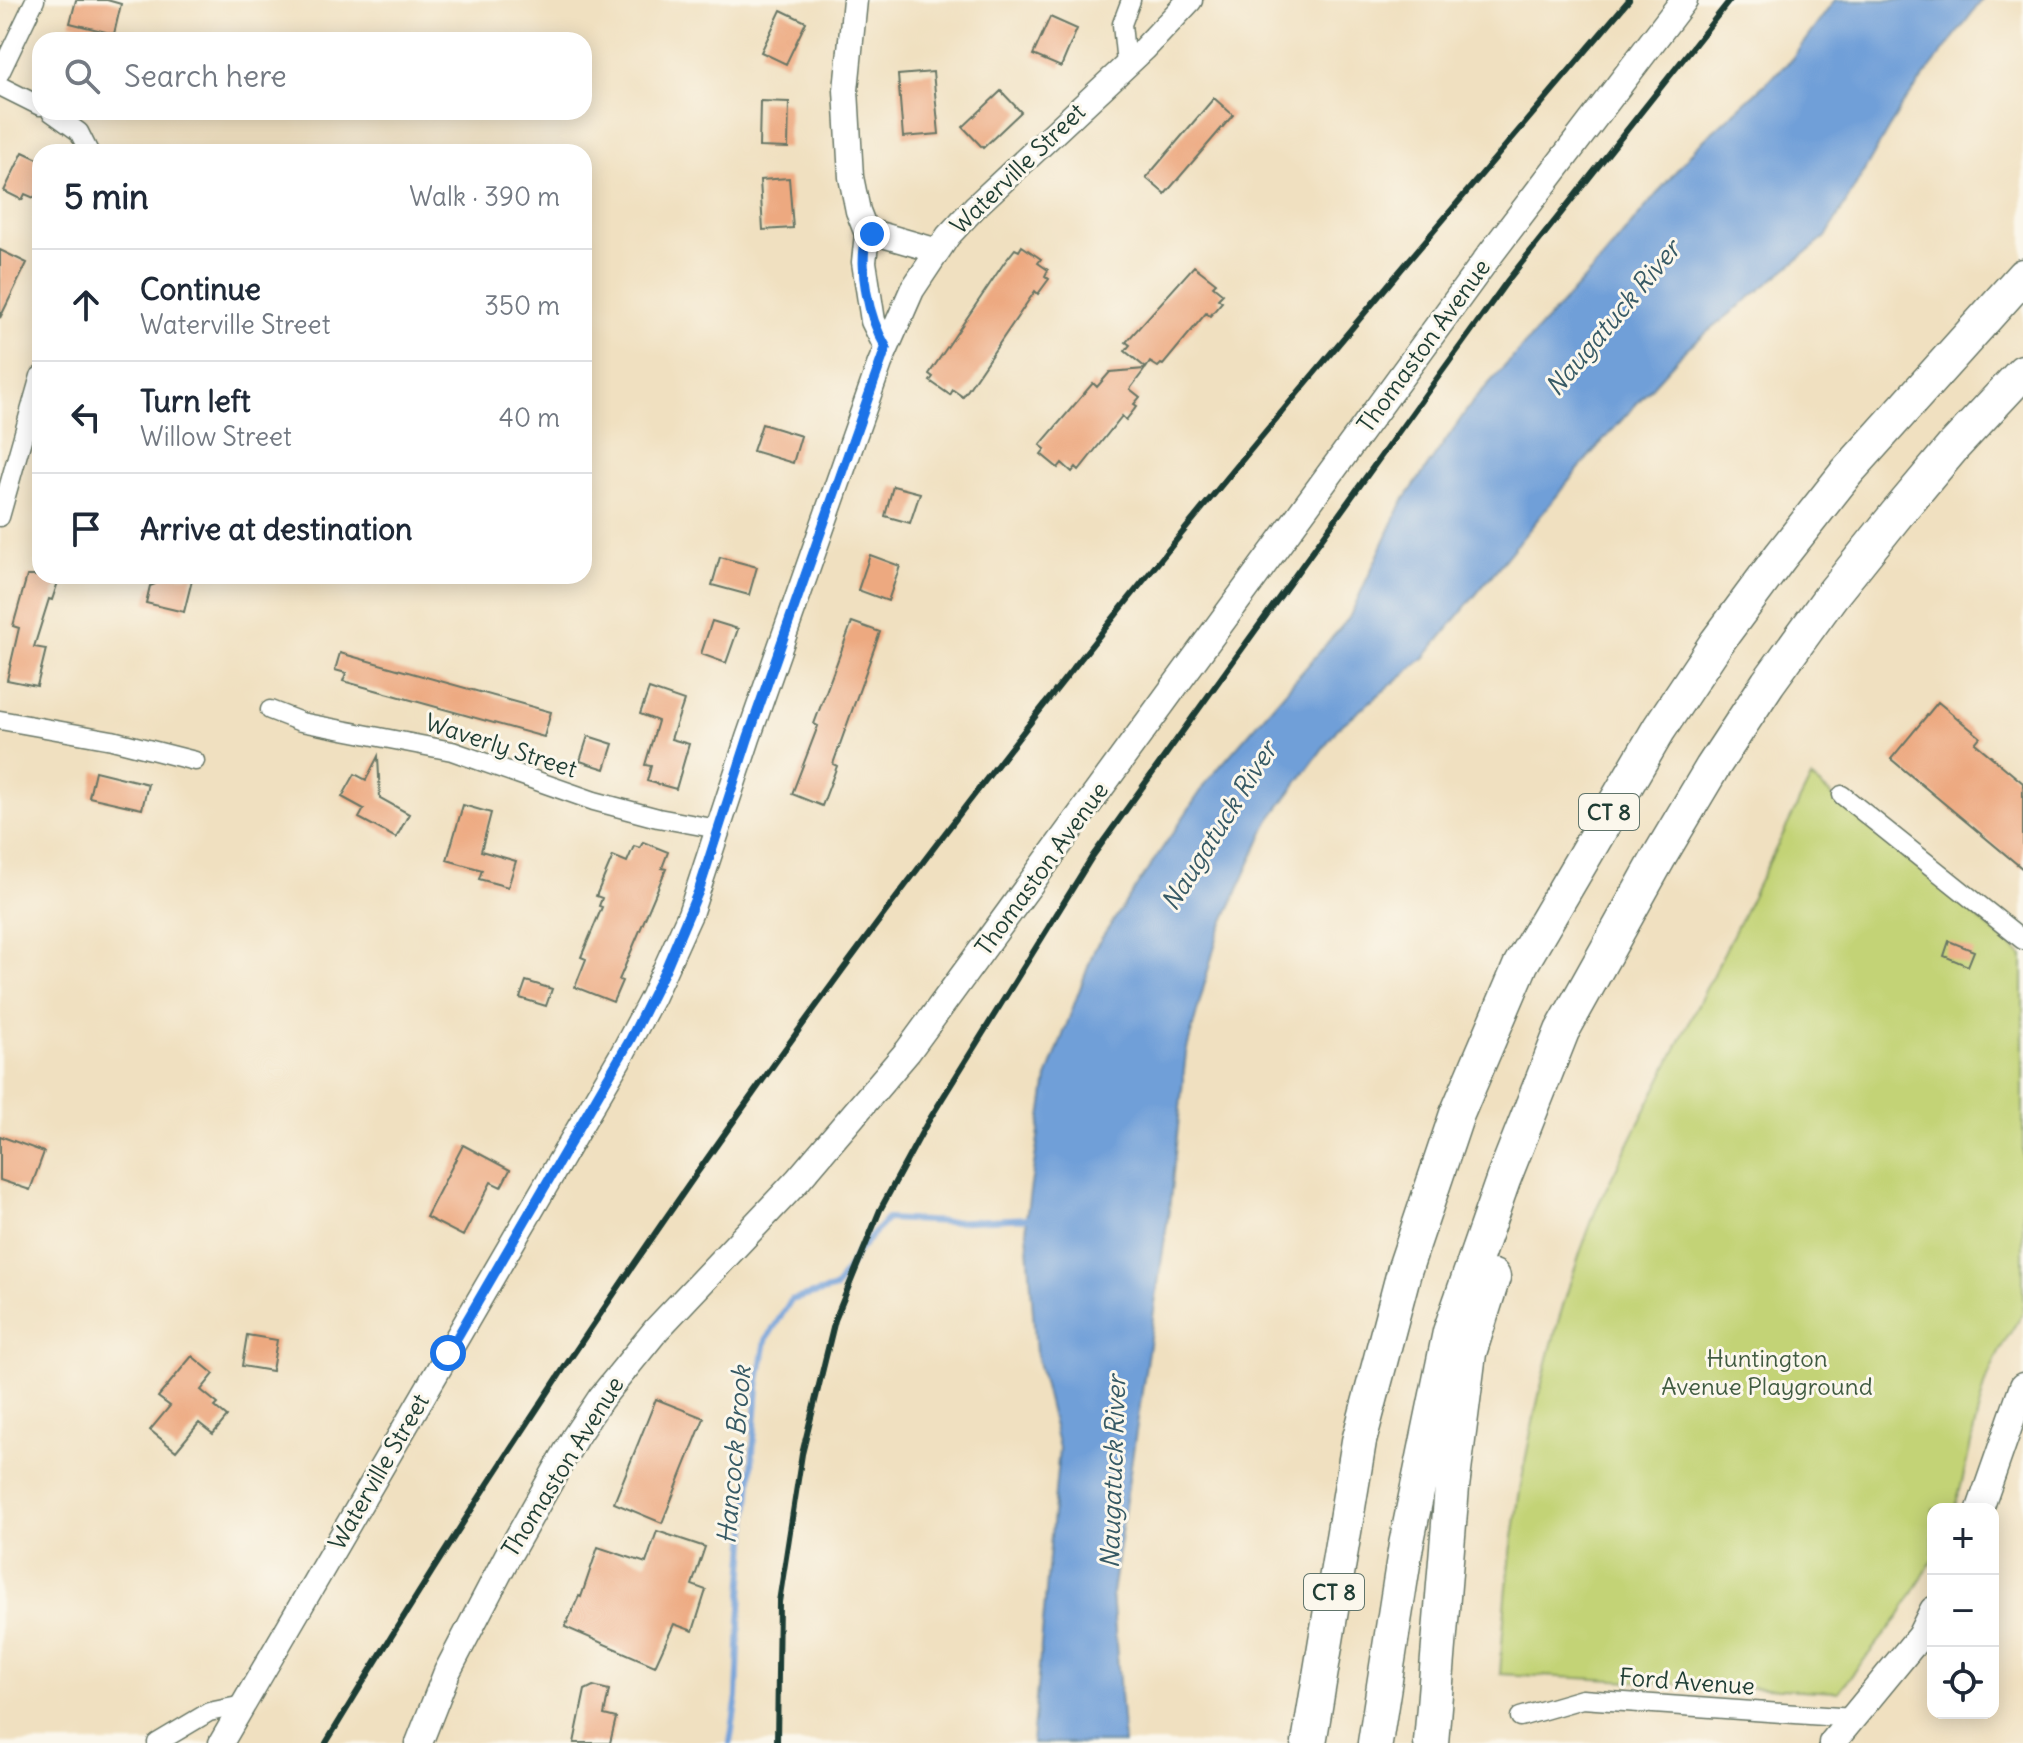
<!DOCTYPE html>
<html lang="en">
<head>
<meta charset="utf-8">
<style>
  :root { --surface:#fff; --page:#f2f2f3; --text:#1f2937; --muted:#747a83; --line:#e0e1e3 }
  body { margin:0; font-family:Delius,sans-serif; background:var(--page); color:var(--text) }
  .controls { position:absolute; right:24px; bottom:24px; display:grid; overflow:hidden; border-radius:16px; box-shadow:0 4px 20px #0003 }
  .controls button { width:72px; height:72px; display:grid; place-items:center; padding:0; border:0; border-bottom:2px solid var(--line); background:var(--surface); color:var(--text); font:40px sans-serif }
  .stop { position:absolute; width:24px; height:24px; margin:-18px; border:6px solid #1a73e8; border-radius:50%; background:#fff }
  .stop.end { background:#1a73e8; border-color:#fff; box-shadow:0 2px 8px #0008 }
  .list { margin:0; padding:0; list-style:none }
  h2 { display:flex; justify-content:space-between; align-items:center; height:104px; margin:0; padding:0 32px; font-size:34px }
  h2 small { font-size:26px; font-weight:400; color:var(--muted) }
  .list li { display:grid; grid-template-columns:52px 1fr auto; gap:24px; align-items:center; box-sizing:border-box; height:112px; padding:0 32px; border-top:2px solid var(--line) }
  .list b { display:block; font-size:30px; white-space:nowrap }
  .list p { margin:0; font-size:26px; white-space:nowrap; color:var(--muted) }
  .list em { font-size:26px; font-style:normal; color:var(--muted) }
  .icon { flex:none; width:44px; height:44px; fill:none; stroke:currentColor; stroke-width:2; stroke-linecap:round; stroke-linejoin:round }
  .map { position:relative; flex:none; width:2023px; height:1743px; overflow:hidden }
  .search { position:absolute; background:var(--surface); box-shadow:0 4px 20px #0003; left:32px; top:32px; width:560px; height:88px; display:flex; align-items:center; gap:20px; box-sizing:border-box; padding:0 28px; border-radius:24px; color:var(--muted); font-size:30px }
  .panel { position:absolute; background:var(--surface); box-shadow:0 4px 20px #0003; left:32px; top:144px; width:560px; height:440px; border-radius:24px }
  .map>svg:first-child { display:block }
  .green { fill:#c3d376; stroke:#718855; stroke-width:2 }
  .water { fill:#6f9fd8; stroke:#476e86; stroke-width:2 }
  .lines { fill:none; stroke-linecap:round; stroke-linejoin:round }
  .stream { stroke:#6f9fd8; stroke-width:6 }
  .building { fill:#eda980 }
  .minor-casing { stroke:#687665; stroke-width:21 }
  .tertiary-casing { stroke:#687665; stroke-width:27 }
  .secondary-casing { stroke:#687665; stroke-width:29 }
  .motorway-casing { stroke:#687665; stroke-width:37 }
  .minor { stroke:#fff; stroke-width:18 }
  .tertiary { stroke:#fff; stroke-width:24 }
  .secondary { stroke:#fff; stroke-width:26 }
  .motorway { stroke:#fff; stroke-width:34 }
  .rail { stroke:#1f3d34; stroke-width:6 }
  .route { stroke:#1a73e8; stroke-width:10 }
  .labels { text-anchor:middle; stroke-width:6; stroke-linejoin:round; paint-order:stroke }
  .shield { fill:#fbf7ec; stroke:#61756b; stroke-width:2 }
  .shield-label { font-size:22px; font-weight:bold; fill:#1f3d34 }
  .street-label { font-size:24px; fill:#1f3d34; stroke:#fbf7ec }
  .park-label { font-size:24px; fill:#405b41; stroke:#fbf7ec }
  .water-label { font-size:26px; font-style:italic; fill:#375a65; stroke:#fbf7ec }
</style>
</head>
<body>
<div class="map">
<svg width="2023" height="1743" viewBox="0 0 2023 1743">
  <rect width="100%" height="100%" fill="#fbf7ec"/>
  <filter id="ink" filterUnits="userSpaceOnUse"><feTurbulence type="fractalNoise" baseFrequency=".0125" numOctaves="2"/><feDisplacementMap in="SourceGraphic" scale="16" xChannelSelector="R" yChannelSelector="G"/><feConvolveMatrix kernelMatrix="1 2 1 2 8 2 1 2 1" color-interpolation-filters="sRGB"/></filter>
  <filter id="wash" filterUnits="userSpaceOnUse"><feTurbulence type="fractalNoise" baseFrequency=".006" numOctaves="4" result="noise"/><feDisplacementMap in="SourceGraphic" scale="32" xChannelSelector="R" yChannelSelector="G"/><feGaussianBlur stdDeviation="1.8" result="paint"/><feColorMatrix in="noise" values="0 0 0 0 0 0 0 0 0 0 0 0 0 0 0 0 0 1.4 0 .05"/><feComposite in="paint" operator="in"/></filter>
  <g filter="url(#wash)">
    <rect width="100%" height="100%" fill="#f0e0c0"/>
    <path class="green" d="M1811,778L2023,956V1313C2008,1335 1994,1358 1986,1383C1973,1425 1968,1468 1954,1509H1933V1559L1899,1617L1838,1692L1500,1674C1509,1513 1538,1358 1597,1207Z"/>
    <path class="water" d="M1835,0H1982L1901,107L1826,237L1686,349L1591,454L1424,658L1338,728L1269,821L1218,934L1186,1053L1169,1210L1112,1593L1124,1743H1032L1059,1448L1036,1353L1026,1218L1047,1078L1095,948L1209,779L1349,618L1402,503L1474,400L1600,262L1696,147L1790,61Z"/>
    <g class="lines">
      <path class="stream" d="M730,1743L737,1697L740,1621L758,1386L766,1340L791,1300L836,1288L858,1251L887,1219L948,1222L1030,1218"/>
    </g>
    <g id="blocks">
      <path class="building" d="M76,0H107L121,4L114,34L70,23Z
        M781,10L806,22L786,64L761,52Z
        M1050,17L1077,29L1061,67L1033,55Z
        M933,72L939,134L903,137L898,75Z
        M1001,91L1021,112L983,148L963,127Z
        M1214,98L1233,115L1165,194L1146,178Z
        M760,101L789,102L788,148L759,147Z
        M23,152L40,160V186L34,198L25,194L22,200L4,191Z
        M789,178L793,228L763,230L760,180Z
        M1022,246L1041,259L1038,263L1048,270L1045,276L1049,279L1038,294L1035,291L963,397L953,390L950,395L930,381L933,377L929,374L1004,263L1015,249L1019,251Z
        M0,250L27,263L0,318Z
        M1194,266L1216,283L1213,286L1223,294L1218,299L1222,302L1210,316L1206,313L1163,365L1161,364L1158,367L1150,362L1146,368L1125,351L1130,345L1126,342Z
        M1145,369L1130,389L1140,397L1134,404L1137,406L1126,420L1122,416L1079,470L1076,467L1072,472L1062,463L1058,468L1041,454L1045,449L1040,445L1093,383L1097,387L1110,372Z
        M762,424L801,436L793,463L753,451Z
        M893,486L920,493L910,523L885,516Z
        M870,555L900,566L888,601L858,590Z
        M720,557L757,567L749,595L712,585Z
        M27,576H60L52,600L49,599L34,647L46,649L37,686L7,680L19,628L13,626Z
        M157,576H193L184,612L146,603L150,586L155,584Z
        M712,621L738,629L726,663L701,654Z
        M852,622L880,632L833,764L837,766L822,806L792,794L818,726L814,724Z
        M340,653L551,712L544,737L343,681L346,673L335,670Z
        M649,689L684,701L671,739L689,744L676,789L647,781L651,766L645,765L658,721L640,714Z
        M1938,702L1980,737L1975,743L2023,783V869L1891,759Z
        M588,736L613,744L605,769L580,761Z
        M378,756L380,798L409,814L396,838L359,818L364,809L342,797L355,774L366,780Z
        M95,771L148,784L142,809L89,797Z
        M463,805L491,813L481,851L516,861L508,887L479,879L482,870L447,860Z
        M643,842L668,852L662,868L666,869L619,980L622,981L613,1002L575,987L586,959L581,957L602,907L599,906L602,898L596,896L613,856L627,862L634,846L640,848Z
        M1949,941L1974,951L1968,966L1944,956Z
        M526,981L552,989L546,1006L520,998Z
        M0,1136L44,1152L30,1190L0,1180Z
        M463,1145L510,1170L501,1187L491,1182L463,1236L426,1217Z
        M247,1335L277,1340L272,1371L242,1366Z
        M192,1356L214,1374L201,1390L218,1404L215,1407L227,1417L213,1434L199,1423L176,1451L150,1430L170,1406L158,1397Z
        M656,1399L704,1418L662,1523L614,1503Z
        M657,1531L705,1547L692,1585L706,1590L693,1631L674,1624L655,1666L565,1627L579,1596L581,1597L598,1547L646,1563Z
        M593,1686L609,1690L604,1715L616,1718L610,1743H574L585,1690Z"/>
    </g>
  </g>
  <g filter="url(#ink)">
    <use href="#blocks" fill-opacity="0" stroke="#687665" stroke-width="2"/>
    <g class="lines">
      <g class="minor-casing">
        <path id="minor" d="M1126,64L1122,24L1131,0
          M0,73L35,0
          M0,86L40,106
          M51,112L79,132L89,152
          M0,517L40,376
          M270,710L301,722L452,751L594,801L658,818L718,829
          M0,720L112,740L195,761
          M1842,795L2023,940
          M1520,1717L1582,1699L1853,1718
          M157,1743L209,1712L243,1705"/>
      </g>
      <g class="tertiary-casing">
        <path id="tertiary" d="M855,0L846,90L851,177L858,211L867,234L864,262L873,321L886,347
          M867,234H879L938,251
          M221,1743L621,1056L652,998L690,914L748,738L880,363L912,290L948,236L976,206L1144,49L1190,0"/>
      </g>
      <g class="secondary-casing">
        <path id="secondary" d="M1980,1509L2023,1386
          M419,1743L447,1672L507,1557L575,1437L601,1398L657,1329L798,1180L908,1051L1489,256L1684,0
          M1832,1743L1920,1636L1933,1610"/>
      </g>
      <g class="motorway-casing">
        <path id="motorway" d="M1309,1743L1359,1441L1405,1268L1457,1114L1521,964L1659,729L1717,642L1780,557L1847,472L2023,276
          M1375,1743L1406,1545L1450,1332L1503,1180L1562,1031L1659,857L1712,768L1768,683L1831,596L1896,515L1953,447L2023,372
          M1431,1743L1452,1487L1469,1353L1493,1277"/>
      </g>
      <use href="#minor" class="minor"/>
      <use href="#tertiary" class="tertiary"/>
      <use href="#secondary" class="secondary"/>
      <use href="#motorway" class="motorway"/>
      <path class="rail" d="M326,1743C522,1419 737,1104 968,803C1179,528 1405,265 1629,0
        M777,1743L779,1602L802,1454L835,1320L880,1210L926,1125L1092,857L1508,280L1730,0"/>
    </g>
  </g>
  <g class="lines" filter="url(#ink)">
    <path class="route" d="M448,1353L630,1040L666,968L699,890L748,738L886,347C868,317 858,269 867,234H872"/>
  </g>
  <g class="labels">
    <g class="shield">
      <rect x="1579" y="794" width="60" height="36" rx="6"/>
      <rect x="1304" y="1574" width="60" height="36" rx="6"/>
    </g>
    <g class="shield-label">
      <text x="1609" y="820">CT 8</text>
      <text x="1334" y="1600">CT 8</text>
    </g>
    <g class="street-label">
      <text transform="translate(1018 169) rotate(-44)" y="8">Waterville Street</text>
      <text transform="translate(1424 346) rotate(-54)" y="8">Thomaston Avenue</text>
      <text transform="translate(501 746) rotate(18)" y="8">Waverly Street</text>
      <text transform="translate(1042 869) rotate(-54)" y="8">Thomaston Avenue</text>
      <text transform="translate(563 1467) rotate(-58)" y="8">Thomaston Avenue</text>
      <text transform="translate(379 1472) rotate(-60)" y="8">Waterville Street</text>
      <text transform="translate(1687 1682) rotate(4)" y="8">Ford Avenue</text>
    </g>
    <g class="park-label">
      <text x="1767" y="1367">Huntington<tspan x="1767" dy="28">Avenue Playground</tspan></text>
    </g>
    <g class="water-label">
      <text transform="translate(1613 318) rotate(-50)" y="9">Naugatuck River</text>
      <text transform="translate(1219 826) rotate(-58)" y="9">Naugatuck River</text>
      <text transform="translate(734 1455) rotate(-85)" y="9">Hancock Brook</text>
      <text transform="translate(1113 1472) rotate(-88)" y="9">Naugatuck River</text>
    </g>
  </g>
</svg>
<div class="controls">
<button>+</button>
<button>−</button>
<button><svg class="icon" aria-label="locate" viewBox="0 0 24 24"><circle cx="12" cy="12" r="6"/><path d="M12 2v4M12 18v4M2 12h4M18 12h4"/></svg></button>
</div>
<div class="stop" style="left:448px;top:1353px"></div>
<div class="stop end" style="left:872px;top:234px"></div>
<div class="search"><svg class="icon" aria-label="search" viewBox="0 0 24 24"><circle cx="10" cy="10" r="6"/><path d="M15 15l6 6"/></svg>Search here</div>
<section class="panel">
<h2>5 min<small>Walk · 390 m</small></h2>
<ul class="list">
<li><svg class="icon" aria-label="ahead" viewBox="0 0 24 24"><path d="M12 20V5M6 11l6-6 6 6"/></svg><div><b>Continue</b><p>Waterville Street</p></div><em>350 m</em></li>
<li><svg class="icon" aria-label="left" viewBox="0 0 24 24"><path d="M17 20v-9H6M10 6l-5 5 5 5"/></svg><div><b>Turn left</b><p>Willow Street</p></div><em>40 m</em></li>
<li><svg class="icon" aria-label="arrive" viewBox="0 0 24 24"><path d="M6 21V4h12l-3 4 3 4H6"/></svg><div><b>Arrive at destination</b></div></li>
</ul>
</section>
</div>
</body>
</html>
